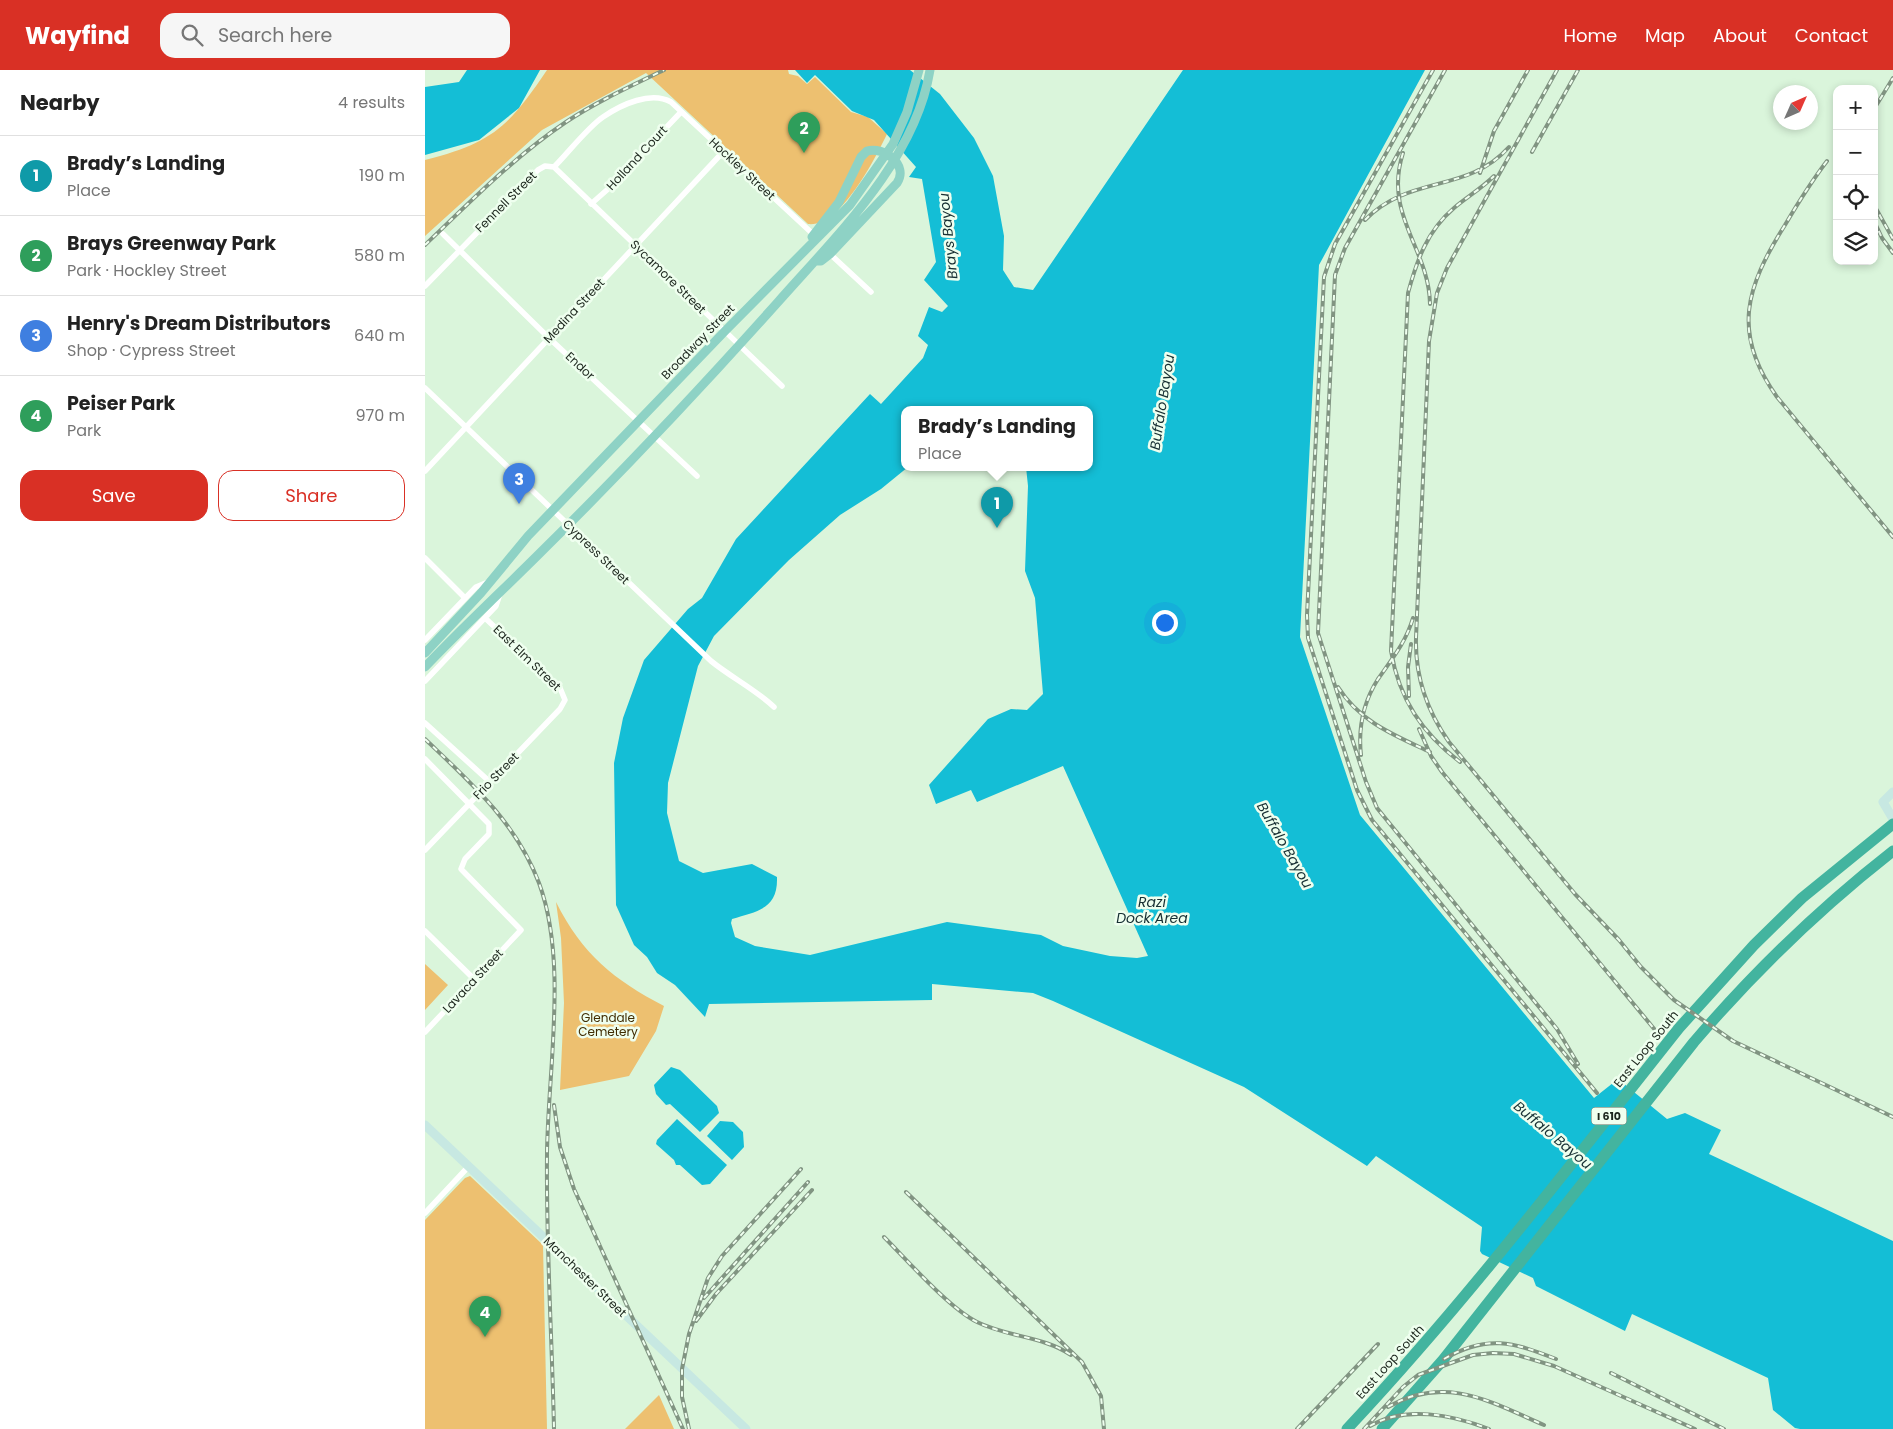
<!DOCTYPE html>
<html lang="en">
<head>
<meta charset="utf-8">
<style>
  :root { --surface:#fff; --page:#f6f6f6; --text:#222; --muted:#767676; --line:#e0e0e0; --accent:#d93025 }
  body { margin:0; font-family:Poppins,sans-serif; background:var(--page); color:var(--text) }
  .controls { position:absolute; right:15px; top:15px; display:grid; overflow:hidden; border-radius:10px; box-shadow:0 2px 8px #0003 }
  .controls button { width:45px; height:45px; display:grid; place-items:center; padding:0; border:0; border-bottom:1px solid var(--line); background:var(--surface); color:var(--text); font:25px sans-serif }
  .compass { position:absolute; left:1348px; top:15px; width:45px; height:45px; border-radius:50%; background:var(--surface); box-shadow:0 2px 8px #0003; rotate:45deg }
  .you { position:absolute; left:739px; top:552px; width:18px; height:18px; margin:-12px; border:4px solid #fff; border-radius:50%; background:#1a73e8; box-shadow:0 0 0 8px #1a73e833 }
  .badge { display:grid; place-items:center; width:32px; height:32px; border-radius:50%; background:var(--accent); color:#fff; font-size:16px; font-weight:700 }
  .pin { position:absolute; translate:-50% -41px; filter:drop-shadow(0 1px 2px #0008) }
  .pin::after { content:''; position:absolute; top:26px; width:18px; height:15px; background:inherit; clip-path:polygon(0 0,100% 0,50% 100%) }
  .popup { position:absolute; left:476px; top:336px; width:192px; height:65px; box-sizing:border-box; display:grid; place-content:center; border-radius:10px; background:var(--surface); filter:drop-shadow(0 1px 4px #0005); font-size:16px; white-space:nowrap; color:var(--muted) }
  .popup b { font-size:19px; color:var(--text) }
  .popup::after { content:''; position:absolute; left:50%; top:100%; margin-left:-10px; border:10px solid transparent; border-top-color:var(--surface) }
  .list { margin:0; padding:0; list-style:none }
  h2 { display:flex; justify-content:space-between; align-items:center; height:65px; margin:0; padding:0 20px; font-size:21px }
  h2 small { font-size:16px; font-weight:400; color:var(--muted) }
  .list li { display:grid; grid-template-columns:32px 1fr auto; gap:15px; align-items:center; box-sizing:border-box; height:80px; padding:0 20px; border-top:1px solid var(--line) }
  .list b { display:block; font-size:19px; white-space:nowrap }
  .list p { margin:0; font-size:16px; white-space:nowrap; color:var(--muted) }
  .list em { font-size:16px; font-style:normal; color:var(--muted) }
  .actions { display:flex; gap:10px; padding:15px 20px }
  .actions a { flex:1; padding:11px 0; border:1px solid var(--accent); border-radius:15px; text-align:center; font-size:18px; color:var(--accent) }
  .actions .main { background:var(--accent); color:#fff }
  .icon { flex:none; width:28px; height:28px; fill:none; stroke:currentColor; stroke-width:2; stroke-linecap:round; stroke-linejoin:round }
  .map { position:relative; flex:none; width:1468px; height:1359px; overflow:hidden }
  header { display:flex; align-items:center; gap:30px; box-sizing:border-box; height:70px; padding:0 25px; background:var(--accent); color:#fff }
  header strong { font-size:24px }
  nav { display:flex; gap:28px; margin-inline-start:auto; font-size:18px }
  .search { width:350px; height:45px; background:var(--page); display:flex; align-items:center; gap:12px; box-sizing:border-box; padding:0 18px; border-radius:15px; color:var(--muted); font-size:19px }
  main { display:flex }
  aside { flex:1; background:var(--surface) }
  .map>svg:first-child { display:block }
  .green { fill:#edc070 }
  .water { fill:#14bed6; fill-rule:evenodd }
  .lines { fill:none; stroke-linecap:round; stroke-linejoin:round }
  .street { stroke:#fff; stroke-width:5.5 }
  .secondary { stroke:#c7e8e2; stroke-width:9 }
  .primary { stroke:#8ed2c5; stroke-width:9 }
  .highway { stroke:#43b49f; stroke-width:11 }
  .rail-casing { stroke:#819482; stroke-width:4 }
  .rail { stroke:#efffef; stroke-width:2; stroke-dasharray:5.5; stroke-linecap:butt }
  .labels { text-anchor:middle; stroke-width:5; stroke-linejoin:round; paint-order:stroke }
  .shield { fill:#efffef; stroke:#5b665b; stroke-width:1 }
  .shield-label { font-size:11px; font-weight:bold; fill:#1b251c }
  .street-label { font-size:12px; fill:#1b251c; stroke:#efffef }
  .park-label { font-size:12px; fill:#402c02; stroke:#efffef }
  .water-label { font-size:14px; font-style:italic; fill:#172f33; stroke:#efffef }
</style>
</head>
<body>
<header>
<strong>Wayfind</strong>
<div class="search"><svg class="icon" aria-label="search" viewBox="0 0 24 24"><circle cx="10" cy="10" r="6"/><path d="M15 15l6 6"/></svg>Search here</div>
<nav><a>Home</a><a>Map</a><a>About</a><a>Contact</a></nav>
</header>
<main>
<aside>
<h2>Nearby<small>4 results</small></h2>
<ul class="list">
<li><span class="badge" style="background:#0f9aa8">1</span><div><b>Brady’s Landing</b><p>Place</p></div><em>190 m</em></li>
<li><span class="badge" style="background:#2e9e5b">2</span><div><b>Brays Greenway Park</b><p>Park · Hockley Street</p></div><em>580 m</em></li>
<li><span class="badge" style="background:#3f7fe0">3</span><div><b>Henry's Dream Distributors</b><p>Shop · Cypress Street</p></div><em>640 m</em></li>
<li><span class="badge" style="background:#2e9e5b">4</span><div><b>Peiser Park</b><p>Park</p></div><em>970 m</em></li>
</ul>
<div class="actions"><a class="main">Save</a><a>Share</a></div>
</aside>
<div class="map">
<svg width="1468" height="1359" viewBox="0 0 1468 1359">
  <rect width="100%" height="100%" fill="#daf5db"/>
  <path class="green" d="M122,0H363L364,4L373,6L382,14L390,7L426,42L443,47L462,64C450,89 415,158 383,154L221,3L117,60L0,166V90C68,73 84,56 122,0Z
    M131,832C157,884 189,910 239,936L231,961L204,1006L135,1020L139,933L136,868Z
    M0,894L23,915L0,940Z
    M45,1106L118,1175L122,1359H0V1150L40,1108Z
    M234,1325L249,1359H200Z"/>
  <path class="water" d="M42,0H115L94,38L54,70L0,85V17L34,12Z
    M370,0H485L515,24L549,68L568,106L579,166L578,200L589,217L608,220L758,0H1000L894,195L875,567L935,745L1169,1028L1193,1009L1242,1049L1260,1043L1296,1060L1284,1084L1468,1171V1359H1375L1370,1358L1348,1340L1343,1308L1207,1244L1200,1261L1111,1216L1108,1208L1057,1184L1055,1181L1057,1157L951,1086L942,1096L819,1017L628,931L608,923L507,914V930L284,934L280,947L250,915L232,903L222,887L209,875L191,835L189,693L198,648L219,590L263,539L277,528L311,469L445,324L456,334L498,288L503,275L493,266L504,237L517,242L523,236L499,210L511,192L497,109L484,107L491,97L449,50L427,41L390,5L382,13ZM480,339H664V397H601L603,416L600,501L610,528L618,624L602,640L586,639L563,649L504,715L511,734L546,720L552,732L638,696L723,886L712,888L685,886L638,876L616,865L522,852L385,885L330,876L310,867L306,853L307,849C333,841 353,839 352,807L327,794L278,803L254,791L242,743L243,713L273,596L289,566L364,490L415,445L456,419L483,397H480Z
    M246,997L255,1000L292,1036L294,1043L275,1062L245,1034L241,1035L231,1024L229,1015Z
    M252,1049L302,1095L285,1114L277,1115L255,1095H251L249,1090L231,1074L232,1070Z
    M295,1051L308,1052L318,1062L319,1077L307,1090L282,1066Z"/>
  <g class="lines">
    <path class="street" d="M129,97L357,316
      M166,134L183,119L256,42
      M18,164L124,268L272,406
      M405,184L446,222
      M0,216L113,100L120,96L129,97C143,83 163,57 178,47C197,34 226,21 246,32L389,165
      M0,318L286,591C307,608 330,619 349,637
      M0,401L298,82
      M0,488L40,528
      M0,570L51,517L63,512
      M0,611L71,536L75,524
      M0,653L65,712
      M0,689L64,754V764L40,789L36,799L96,860L0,962
      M0,780L135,639L140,630L135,618L60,548
      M0,861L50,910
      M0,1143L44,1096"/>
    <path class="secondary" d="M1468,722L1458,732L1468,749
      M0,1055L321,1359"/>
    <path class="primary" d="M387,167L414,132L436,87L442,81C459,76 484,95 472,113L405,184L396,191H390
      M0,583L56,523L103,466L300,261L425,135L468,74L482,42L494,0
      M0,597C38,557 79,519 118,480C199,400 277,317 353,232C411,166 490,91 505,0"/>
    <path class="highway" d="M922,1359C1041,1232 1146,1094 1254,958L1329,875L1377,828L1468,754
      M957,1359L1018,1290L1269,972C1329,902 1395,838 1468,781"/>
    <g class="rail-casing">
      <path id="rail" d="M1008,0L910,174L899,207L882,545L883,568L932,720L947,750L1172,1023
        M1020,0L920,178L910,205L893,563L941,712L952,738L1132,959L1153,994
        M1132,0L1022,198L1012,223L1004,271L991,568C990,606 1002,641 1024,672L1150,824L1194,870L1216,897L1249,930L1308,971L1468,1047
        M1449,39L1468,8
        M1107,82L1153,0
        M978,83C958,145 1004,178 1005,234
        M1402,91C1386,112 1373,133 1360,155C1321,217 1306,263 1352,327L1468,467
        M1055,103L1069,61L1103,0
        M1449,135L1468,169
        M940,150C985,104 1042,124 1084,77
        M1449,151L1457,168L1468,183
        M0,175C45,132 89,87 141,52C171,32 206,16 239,0
        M913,617C935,652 969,665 1005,682
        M984,626L983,597L986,574
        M994,659L1006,686L1017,702L1235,966
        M0,669C45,712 91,752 114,813C143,891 123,999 122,1083C121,1175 127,1267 129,1359
        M936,685C933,658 939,631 953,609C967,589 981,572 988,548
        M1035,692C997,663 974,629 966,581L983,223C992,190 1002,161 1029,138C1042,127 1057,118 1069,106
        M129,1035L135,1077L149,1119L258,1359
        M481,1122L657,1292L676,1326L679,1359
        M459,1167C483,1191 524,1238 552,1252C582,1267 618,1266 646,1285
        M279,1228L383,1112
        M271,1251L291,1224L387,1120
        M1019,1289C1062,1264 1088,1272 1131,1289
        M1186,1303L1299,1359
        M963,1337C1020,1304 1066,1332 1119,1355
        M945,1356C980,1335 1028,1345 1064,1359
        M264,1359L257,1327V1299L264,1264L283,1208L297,1186L376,1099
        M872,1359L953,1274
        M939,1359L978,1317L993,1305L1048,1285L1068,1283L1089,1284L1129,1296L1270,1359"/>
    </g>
    <use href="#rail" class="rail"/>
  </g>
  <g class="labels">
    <rect class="shield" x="1166.5" y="1037.5" width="35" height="17" rx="4"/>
    <g class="shield-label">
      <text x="1184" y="1050">I 610</text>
    </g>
    <g class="street-label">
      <text transform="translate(212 88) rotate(-47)" y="4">Holland Court</text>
      <text transform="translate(317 99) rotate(43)" y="4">Hockley Street</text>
      <text transform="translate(81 132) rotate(-45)" y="4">Fennell Street</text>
      <text transform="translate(243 207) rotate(44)" y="4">Sycamore Street</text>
      <text transform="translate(149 241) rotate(-47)" y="4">Medina Street</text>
      <text transform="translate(273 272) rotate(-46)" y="4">Broadway Street</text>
      <text transform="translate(155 296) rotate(43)" y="4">Endor</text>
      <text transform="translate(171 482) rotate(44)" y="4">Cypress Street</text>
      <text transform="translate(102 588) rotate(44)" y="4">East Elm Street</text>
      <text transform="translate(71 706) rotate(-46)" y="4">Frio Street</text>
      <text transform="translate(48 911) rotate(-47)" y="4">Lavaca Street</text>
      <text transform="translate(1221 979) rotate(-51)" y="4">East Loop South</text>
      <text transform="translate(160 1207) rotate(44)" y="4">Manchester Street</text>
      <text transform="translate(965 1292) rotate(-48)" y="4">East Loop South</text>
    </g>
    <g class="park-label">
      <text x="183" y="952">Glendale<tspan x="183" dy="14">Cemetery</tspan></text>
    </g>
    <g class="water-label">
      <text transform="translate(523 166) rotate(-96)" y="5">Brays Bayou</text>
      <text transform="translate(737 332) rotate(-81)" y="5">Buffalo Bayou</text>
      <text transform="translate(860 775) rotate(60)" y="5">Buffalo Bayou</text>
      <text x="727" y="837">Razi<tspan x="727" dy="16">Dock Area</tspan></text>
      <text transform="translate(1128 1065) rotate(40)" y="5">Buffalo Bayou</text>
    </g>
  </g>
</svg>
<div class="controls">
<button>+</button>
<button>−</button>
<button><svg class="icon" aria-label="locate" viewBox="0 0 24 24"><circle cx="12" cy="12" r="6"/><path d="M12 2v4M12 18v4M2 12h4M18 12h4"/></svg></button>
<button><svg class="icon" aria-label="layers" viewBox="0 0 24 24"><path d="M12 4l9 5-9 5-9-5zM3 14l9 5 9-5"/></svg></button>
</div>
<svg class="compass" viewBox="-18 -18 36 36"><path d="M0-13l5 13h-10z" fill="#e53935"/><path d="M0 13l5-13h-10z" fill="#767676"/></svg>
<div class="you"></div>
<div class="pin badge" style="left:572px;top:458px;background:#0f9aa8">1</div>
<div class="popup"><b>Brady’s Landing</b>Place</div>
<div class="pin badge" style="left:379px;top:83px;background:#2e9e5b">2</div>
<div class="pin badge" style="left:94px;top:434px;background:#3f7fe0">3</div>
<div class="pin badge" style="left:60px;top:1267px;background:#2e9e5b">4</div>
</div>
</main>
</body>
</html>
